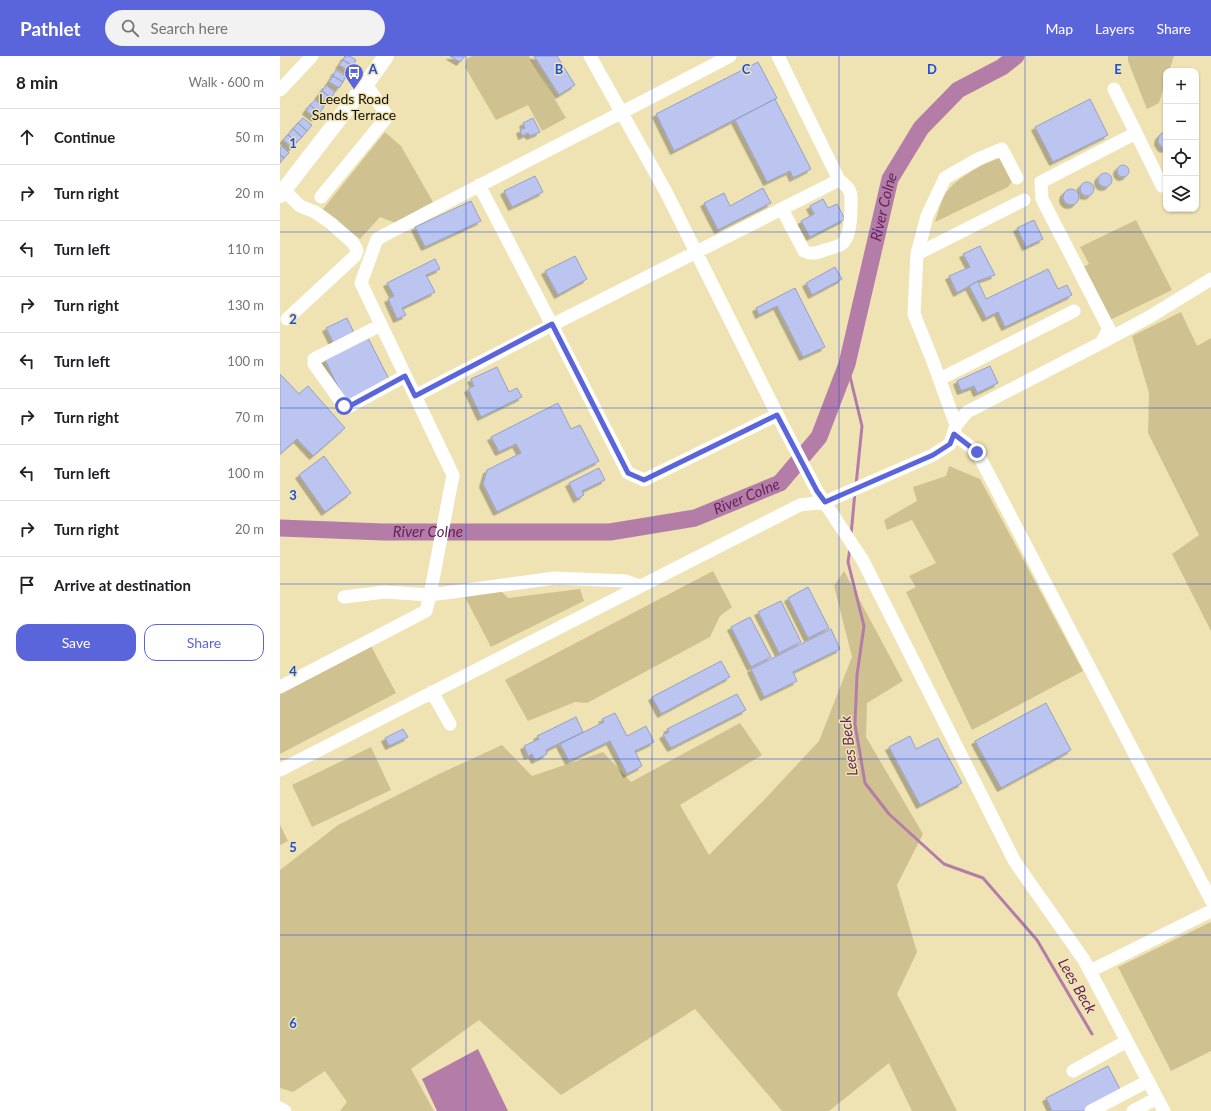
<!DOCTYPE html>
<html lang="en">
<head>
<meta charset="utf-8">
<style>
  :root { --surface:#fff; --page:#f2f2f2; --text:#202124; --muted:#757577; --line:#e0e0e0; --accent:#5a65dc }
  body { margin:0; font-family:Lato,sans-serif; background:var(--page); color:var(--text) }
  .controls { position:absolute; right:12px; top:12px; display:grid; overflow:hidden; border-radius:8px; box-shadow:0 1px 3px #0004 }
  .controls button { width:36px; height:36px; display:grid; place-items:center; padding:0; border:0; border-bottom:1px solid var(--line); background:var(--surface); color:var(--text); font:20px sans-serif }
  .stop { position:absolute; width:12px; height:12px; margin:-9px; border:3px solid #5a65dc; border-radius:50%; background:#fff }
  .stop.end { background:#5a65dc; border-color:#fff; box-shadow:0 1px 4px #0008 }
  .list { margin:0; padding:0; list-style:none }
  h2 { display:flex; justify-content:space-between; align-items:center; height:52px; margin:0; padding:0 16px; font-size:17px }
  h2 small { font-size:13px; font-weight:400; color:var(--muted) }
  .list li { display:grid; grid-template-columns:26px 1fr auto; gap:12px; align-items:center; box-sizing:border-box; height:56px; padding:0 16px; border-top:1px solid var(--line) }
  .list b { display:block; font-size:15px; white-space:nowrap }
  .list em { font-size:13px; font-style:normal; color:var(--muted) }
  .actions { display:flex; gap:8px; padding:12px 16px }
  .actions a { flex:1; padding:9px 0; border:1px solid var(--accent); border-radius:12px; text-align:center; font-size:14px; color:var(--accent) }
  .actions .main { background:var(--accent); color:#fff }
  .icon { flex:none; width:22px; height:22px; fill:none; stroke:currentColor; stroke-width:2; stroke-linecap:round; stroke-linejoin:round }
  .map { position:relative; flex:none; width:931px; height:1055px; overflow:hidden }
  header { display:flex; align-items:center; gap:24px; box-sizing:border-box; height:56px; padding:0 20px; background:var(--accent); color:#fff }
  header strong { font-size:19px }
  nav { display:flex; gap:22px; margin-inline-start:auto; font-size:14px }
  .search { width:280px; height:36px; background:var(--page); display:flex; align-items:center; gap:10px; box-sizing:border-box; padding:0 14px; border-radius:22px; color:var(--muted); font-size:15px }
  main { display:flex }
  aside { flex:1; background:var(--surface) }
  .map>svg:first-child { display:block }
  .green { fill:#cfc290 }
  .water { fill:#b47da8 }
  .lines { fill:none; stroke-linecap:round; stroke-linejoin:round }
  .stream { stroke:#b47da8; stroke-width:3 }
  .river { stroke:#b47da8; stroke-width:17 }
  .building { fill:#bbc5f0; stroke:#969fc9; filter:url(#shadow) }
  .minor { stroke:#fff; stroke-width:13 }
  .major { stroke:#fff; stroke-width:16 }
  .route { stroke:#5a65dc; stroke-width:5 }
  .grid { fill:none; stroke:#1d4ed8; stroke-width:1; stroke-opacity:0.55 }
  .labels { text-anchor:middle; stroke-width:3; stroke-linejoin:round; paint-order:stroke }
  .poi-label { font-size:14px; fill:#161202; stroke:#efe3b4 }
  .water-label { font-size:15px; font-style:italic; fill:#65225a; stroke:#efe3b4 }
  .grid-label { font-size:13px; text-anchor:middle; font-weight:bold; fill:#1d4ed8; stroke:#efe3b4; stroke-width:3; stroke-linejoin:round; paint-order:stroke }
</style>
</head>
<body>
<header>
<strong>Pathlet</strong>
<div class="search"><svg class="icon" aria-label="search" viewBox="0 0 24 24"><circle cx="10" cy="10" r="6"/><path d="M15 15l6 6"/></svg>Search here</div>
<nav><a>Map</a><a>Layers</a><a>Share</a></nav>
</header>
<main>
<aside>
<h2>8 min<small>Walk · 600 m</small></h2>
<ul class="list">
<li><svg class="icon" aria-label="ahead" viewBox="0 0 24 24"><path d="M12 20V5M6 11l6-6 6 6"/></svg><div><b>Continue</b></div><em>50 m</em></li>
<li><svg class="icon" aria-label="right" viewBox="0 0 24 24"><path d="M7 20v-9h11M14 6l5 5-5 5"/></svg><div><b>Turn right</b></div><em>20 m</em></li>
<li><svg class="icon" aria-label="left" viewBox="0 0 24 24"><path d="M17 20v-9H6M10 6l-5 5 5 5"/></svg><div><b>Turn left</b></div><em>110 m</em></li>
<li><svg class="icon" aria-label="right" viewBox="0 0 24 24"><path d="M7 20v-9h11M14 6l5 5-5 5"/></svg><div><b>Turn right</b></div><em>130 m</em></li>
<li><svg class="icon" aria-label="left" viewBox="0 0 24 24"><path d="M17 20v-9H6M10 6l-5 5 5 5"/></svg><div><b>Turn left</b></div><em>100 m</em></li>
<li><svg class="icon" aria-label="right" viewBox="0 0 24 24"><path d="M7 20v-9h11M14 6l5 5-5 5"/></svg><div><b>Turn right</b></div><em>70 m</em></li>
<li><svg class="icon" aria-label="left" viewBox="0 0 24 24"><path d="M17 20v-9H6M10 6l-5 5 5 5"/></svg><div><b>Turn left</b></div><em>100 m</em></li>
<li><svg class="icon" aria-label="right" viewBox="0 0 24 24"><path d="M7 20v-9h11M14 6l5 5-5 5"/></svg><div><b>Turn right</b></div><em>20 m</em></li>
<li><svg class="icon" aria-label="arrive" viewBox="0 0 24 24"><path d="M6 21V4h12l-3 4 3 4H6"/></svg><div><b>Arrive at destination</b></div></li>
</ul>
<div class="actions"><a class="main">Save</a><a>Share</a></div>
</aside>
<div class="map">
<svg width="931" height="1055" viewBox="0 0 931 1055">
  <defs>
    <filter id="shadow"><feDropShadow dx="-3.5" dy="3.5" stdDeviation="0" flood-color="#0004"/></filter>
  </defs>
  <rect width="100%" height="100%" fill="#efe3b4"/>
  <path class="green" d="M192,0H249L286,62L262,75L248,49L216,64L185,11L187,3Z
    M848,0H894L889,15H886V24L879,47L867,53L848,5Z
    M105,76L121,90L153,146L115,167L100,161L80,183L43,153Z
    M720,102L733,124L728,131L655,166C658,157 660,148 664,140C672,124 704,107 720,102Z
    M856,164L892,234L830,264L803,211L809,208L800,191Z
    M901,256L917,290L931,282V575L892,498L919,479L868,377L869,337L852,280Z
    M669,410L700,423L803,615L692,674L626,536L636,531L629,520L656,507L632,464L607,474L604,464L637,445L633,431L666,420Z
    M433,515L452,551L440,560L430,581L307,647L295,646L248,665L225,624Z
    M564,515L623,625L587,647L586,681L643,778L617,829L637,896L617,938L677,1055H632L609,1007L549,1055H502L415,953L281,1039L199,964L131,1013L154,1055H60L67,1046L45,1015L13,1036L0,1032V814L58,769L159,718L222,689L252,720L323,696L351,726L460,667L482,699L400,749L429,799L485,743L539,685L572,601L554,530Z
    M300,533L304,545L211,591L185,541L221,535L228,542Z
    M91,590L116,637L0,698V638Z
    M91,691L111,734L32,771L12,729Z
    M0,769L8,785L0,789Z
    M931,866V995L891,1015L838,911Z"/>
  <path class="water" d="M198,993L228,1055H157L142,1023Z"/>
  <g class="lines">
    <path class="stream" d="M567,308L582,370L576,429
      M571,479L575,436
      M570,492L568,506L584,570L577,619L575,668L585,727L609,758L664,808L703,822L757,884L812,978"/>
    <path class="river" id="s1" d="M0,472L103,476H330L415,462L500,427L539,381L567,308L610,123L641,72L678,34L722,11L736,0"/>
  </g>
  <path class="building" d="M65,0H70L76,4L73,10L63,4Z
    M170,0H185L180,6Z
    M254,0H277L295,29L279,39Z
    M63,4L73,10L69,15L59,9Z
    M478,6L497,42L394,95L376,58Z
    M56,14L66,20L63,26L53,20Z
    M53,20L63,26L59,32L49,26Z
    M46,29L55,36L51,42L42,35Z
    M42,35L51,42L47,47L38,40Z
    M495,43L531,113L513,122L510,115L487,126L455,64Z
    M810,43L828,79L773,106L755,71Z
    M35,44L44,51L39,57L30,49Z
    M30,49L39,57L35,62L26,55Z
    M23,62L32,69L27,75L18,67Z
    M253,62L260,76L250,80L248,77L242,80L240,74L245,72L243,67Z
    M18,67L27,75L22,81L13,73Z
    M916,67L918,72V75L916,79Z
    M13,73L22,81L17,86L8,79Z
    M884,75H886V93L882,92L878,86L879,80Z
    M8,79L17,86L12,92L3,84Z
    M2,90L9,97L4,102L0,99V92Z
    M0,99L4,102L0,107Z
    M837 115a6 6 0 1 1 12 0a6 6 0 1 1-12 0Z
    M818 124a7 7 0 1 1 14 0a7 7 0 1 1-14 0Z
    M255,120L263,136L232,151L224,135Z
    M800 133a7 7 0 1 1 14 0a7 7 0 1 1-14 0Z
    M483,132L491,147L438,174L424,147L444,137L450,150Z
    M783 141a8 8 0 1 1 16 0a8 8 0 1 1-16 0Z
    M543,143L548,152L557,148L565,163L530,181L521,165L534,158L530,150Z
    M191,145L201,165L145,191L135,171Z
    M754,164L763,183L746,191L737,172Z
    M700,190L715,219L698,225L677,237L669,220L690,211L683,198Z
    M295,200L307,223L278,239L265,215Z
    M155,203L160,213L146,219L155,236L122,252L126,259L117,263L108,243L114,240L107,227Z
    M555,211L562,223L532,239L526,227Z
    M768,213L778,233L787,229L792,239L725,271L718,256L706,262L689,230L698,225L706,243Z
    M515,232L545,291L523,301L497,250L479,259L476,252Z
    M67,262L75,279L54,288L46,272Z
    M88,282L110,325L66,347L45,304Z
    M710,310L718,327L697,337L694,330L681,335L677,325Z
    M217,311L229,336L237,332L242,341L201,361L188,333L194,330L191,323Z
    M0,318L19,338L28,330L65,372L33,400L17,383L0,398Z
    M278,347L291,373L300,369L319,405L217,456L203,428L207,414L241,397L236,388L219,396L211,381Z
    M44,400L71,437L45,456L19,419Z
    M319,412L325,424L302,435L304,439L297,443L289,427Z
    M528,531L549,572L528,582L508,542Z
    M501,545L521,586L499,597L478,556Z
    M470,561L491,601L471,611L451,571Z
    M551,573L560,593L513,616L517,625L484,641L471,613Z
    M441,605L450,621L381,658L372,641Z
    M457,638L466,654L391,692L383,679L389,676L387,673Z
    M766,647L791,694L721,732L695,685Z
    M335,657L347,680L366,670L374,686L355,695L362,710L347,718L330,685L289,705L280,688L324,666L322,663Z
    M296,661L303,676L266,694L267,698L255,704L252,698L248,700L244,690L259,683L257,680Z
    M123,673L128,681L109,690L105,682Z
    M630,680L636,693L658,682L682,727L640,749L609,691Z
    M828,1010L841,1035L803,1055H772L766,1042Z"/>
  <g class="lines">
    <path class="minor" d="M310,0L386,136L504,372L537,435L582,503L735,806L804,904L884,1055
      M834,33L856,77
      M0,34L32,0
      M199,129L272,269L348,417L364,424L497,359
      M4,134L20,150L35,156L52,168L73,187L77,194L75,200L7,263
      M41,141L106,62V58L86,28
      M502,153L524,195C532,199 537,197 545,194C551,192 559,191 563,187C572,178 571,152 571,140C570,132 565,129 559,124
      M637,198L744,144
      M101,269L34,303V308L64,350L68,351L125,320
      M821,287L871,260L931,223
      M660,323L794,255
      M135,340L272,269L559,124L498,0
      M676,369L687,356L821,287L829,273L762,143L761,126L856,77L882,130
      M674,378L697,396L931,844
      M64,541L105,536L150,539L173,419L81,227L97,183C214,121 333,62 450,0
      M0,631L146,555L150,539L275,522L346,525L360,530
      M152,636L170,668
      M0,714L520,449L545,446L653,399L670,388L676,369L652,303L634,258L637,198L647,160L665,122L698,103L722,93L737,122
      M810,915L931,855
      M793,1015L847,985
      M0,1052L5,1055
      M811,1055L868,1025
      M853,1055L877,1042"/>
    <path class="major" d="M0,139L86,28L106,0"/>
  </g>
  <g class="lines">
    <path class="route" d="M64,350L68,351L125,320L135,340L272,268L348,417L364,424L497,359L537,435L545,446L653,399L670,388L674,378L697,396"/>
  </g>
  <path class="grid" d="M186,0V1055M372,0V1055M559,0V1055M745,0V1055M0,176H931M0,352H931M0,528H931M0,703H931M0,879H931"/>
  <defs>
    <g id="bus-pin" transform="scale(1)"><path d="M0 17L-7.5 6A9.5 9.5 0 1 1 7.5 6Z" fill="#5a65dc" stroke="#efe3b4"/><path d="M-5-6H5V4H4V6H2V4H-2V6H-4V4H-5ZM-3.5-4V0h7V-4ZM-3.5 1.2v1.5H-2V1.2ZM2 1.2v1.5H3.5V1.2Z" fill="#fff"/></g>
  </defs>
  <g fill-rule="evenodd">
    <use href="#bus-pin" x="74" y="17"/>
  </g>
  <g class="labels">
    <g class="poi-label">
      <text x="74" y="48">Leeds Road<tspan x="74" dy="16">Sands Terrace</tspan></text>
    </g>
    <g class="water-label">
      <text dy="5" stroke="none"><textPath href="#s1" startOffset="808">River Colne</textPath></text>
      <text dy="5" stroke="none"><textPath href="#s1" startOffset="472">River Colne</textPath></text>
      <text dy="5" stroke="none"><textPath href="#s1" startOffset="148">River Colne</textPath></text>
      <text transform="translate(569 690) rotate(-97)" y="5">Lees Beck</text>
      <text transform="translate(797 930) rotate(60)" y="5">Lees Beck</text>
    </g>
  </g>
  <g class="grid-label">
    <text x="93" y="18">A</text>
    <text x="279" y="18">B</text>
    <text x="466" y="18">C</text>
    <text x="652" y="18">D</text>
    <text x="838" y="18">E</text>
    <text x="13" y="92">1</text>
    <text x="13" y="268">2</text>
    <text x="13" y="444">3</text>
    <text x="13" y="620">4</text>
    <text x="13" y="796">5</text>
    <text x="13" y="972">6</text>
  </g>
</svg>
<div class="controls">
<button>+</button>
<button>−</button>
<button><svg class="icon" aria-label="locate" viewBox="0 0 24 24"><circle cx="12" cy="12" r="6"/><path d="M12 2v4M12 18v4M2 12h4M18 12h4"/></svg></button>
<button><svg class="icon" aria-label="layers" viewBox="0 0 24 24"><path d="M12 4l9 5-9 5-9-5zM3 14l9 5 9-5"/></svg></button>
</div>
<div class="stop" style="left:64px;top:350px"></div>
<div class="stop end" style="left:697px;top:396px"></div>
</div>
</main>
</body>
</html>
